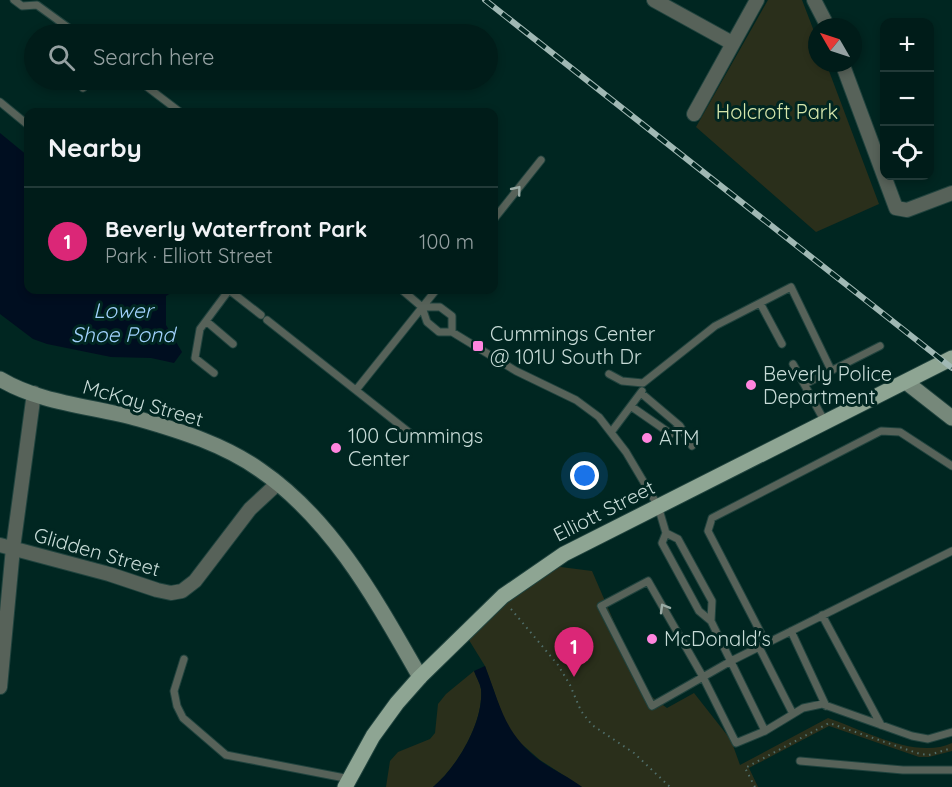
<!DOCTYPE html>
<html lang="en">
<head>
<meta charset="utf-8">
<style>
  :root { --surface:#001c19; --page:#0e2926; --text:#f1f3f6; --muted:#95a1a2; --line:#223a38; --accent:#db2777 }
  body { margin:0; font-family:Quicksand,sans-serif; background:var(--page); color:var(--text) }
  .controls { position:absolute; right:18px; top:18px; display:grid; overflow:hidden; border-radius:12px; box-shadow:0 3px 9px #0003 }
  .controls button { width:54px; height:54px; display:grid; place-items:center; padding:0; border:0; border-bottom:2px solid var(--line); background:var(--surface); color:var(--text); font:30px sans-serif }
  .compass { position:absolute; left:808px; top:18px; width:54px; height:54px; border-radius:50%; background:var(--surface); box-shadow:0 3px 9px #0003; rotate:309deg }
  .you { position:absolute; left:585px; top:476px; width:21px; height:21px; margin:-15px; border:4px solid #fff; border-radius:50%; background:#1a73e8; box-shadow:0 0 0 9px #1a73e833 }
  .badge { display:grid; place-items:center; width:39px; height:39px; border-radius:50%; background:var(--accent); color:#fff; font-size:20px; font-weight:700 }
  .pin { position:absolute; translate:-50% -50px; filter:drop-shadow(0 2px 3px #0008) }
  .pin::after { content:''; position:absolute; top:32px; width:21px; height:18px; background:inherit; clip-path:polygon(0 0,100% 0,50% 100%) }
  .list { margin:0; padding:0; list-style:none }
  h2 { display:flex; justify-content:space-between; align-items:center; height:78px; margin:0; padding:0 24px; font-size:26px }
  h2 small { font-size:20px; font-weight:400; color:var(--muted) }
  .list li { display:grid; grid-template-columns:39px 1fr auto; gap:18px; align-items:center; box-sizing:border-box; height:108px; padding:0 24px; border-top:2px solid var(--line) }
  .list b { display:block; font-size:22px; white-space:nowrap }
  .list p { margin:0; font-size:20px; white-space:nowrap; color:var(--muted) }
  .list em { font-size:20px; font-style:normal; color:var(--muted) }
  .icon { flex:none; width:33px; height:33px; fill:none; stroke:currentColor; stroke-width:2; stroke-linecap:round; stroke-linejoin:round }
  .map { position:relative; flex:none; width:952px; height:787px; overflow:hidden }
  .search { position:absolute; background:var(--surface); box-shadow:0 3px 9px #0003; left:24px; top:24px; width:474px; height:66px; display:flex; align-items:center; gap:15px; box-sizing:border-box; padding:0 21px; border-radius:33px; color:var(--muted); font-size:22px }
  .panel { position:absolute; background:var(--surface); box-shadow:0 3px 9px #0003; left:24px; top:108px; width:474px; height:186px; border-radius:12px }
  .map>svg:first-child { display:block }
  .green { fill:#2a2f1b }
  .water { fill:#000e20 }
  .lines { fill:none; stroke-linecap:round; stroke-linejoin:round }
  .lane-casing { stroke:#20433e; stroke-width:9 }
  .street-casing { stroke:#20433e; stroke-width:16 }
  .secondary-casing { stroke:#20433e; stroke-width:17 }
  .primary-casing { stroke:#20433e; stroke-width:17 }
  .path { stroke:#506e6a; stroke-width:2; stroke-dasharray:1.5 4.5; stroke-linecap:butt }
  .lane { stroke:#576259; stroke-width:7 }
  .street { stroke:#576259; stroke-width:14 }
  .secondary { stroke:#76887a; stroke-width:15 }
  .primary { stroke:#8ea593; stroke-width:15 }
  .rail-casing { stroke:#a0b8b4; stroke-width:6 }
  .rail { stroke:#002621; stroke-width:4; stroke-dasharray:11; stroke-linecap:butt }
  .oneway { stroke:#9aaba5 }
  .poi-dot { fill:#ff85de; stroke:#002621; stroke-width:2 }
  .labels { text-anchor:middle; stroke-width:6; stroke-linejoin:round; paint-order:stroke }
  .park-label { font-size:20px; fill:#d6e7ac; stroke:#002621 }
  .poi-label { font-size:20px; fill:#c7dbd7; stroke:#002621; text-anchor:start }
  .street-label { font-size:20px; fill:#c7dbd7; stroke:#002621 }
  .water-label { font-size:21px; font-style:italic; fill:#a1d2fd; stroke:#002621 }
</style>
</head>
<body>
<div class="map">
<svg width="952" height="787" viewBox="0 0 952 787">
  <rect width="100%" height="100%" fill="#002621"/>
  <path class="green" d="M768,0H802L817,39V63H826L879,204L816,232L696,127Z
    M545,565L592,571L644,691L667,708L694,693L731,740L740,765L828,718C864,730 916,760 952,743V751L929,757H919L829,726L749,768L758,787H582L540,760L517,740L506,725L485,666L464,632Z
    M474,671C476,677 480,683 481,689C484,722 457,767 433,787H386L390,761L398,752L430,739L435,733L438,704L446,694Z"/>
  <path class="water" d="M0,133L28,156V290H176L166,296V325L182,352L174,363L151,358L111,357L47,344L33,339L0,314Z
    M485,666C501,707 504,734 542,762C555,771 569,777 582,787H433C457,767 484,722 481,689C480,683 476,677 474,671Z"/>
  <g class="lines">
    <g class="lane-casing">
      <path id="lane" d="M14,0L22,6L37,5L77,34
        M138,80L180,112
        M83,88L90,80
        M0,102L28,125
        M494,219L541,160
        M402,290L422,307L427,322L439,332H452L516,371L576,400L599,417L626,452L658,506L666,533L662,543L699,611L711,621L712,601L678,539L666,533
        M760,303L782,344
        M422,307H440L452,316V332
        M267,320L415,437
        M206,321L233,344
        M793,364L825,422
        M214,373L195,358L200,329L229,290L261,315
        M609,374L622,381L643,383L715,326L791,287L831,370
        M805,384L880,346
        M356,390L436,290
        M632,407L671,434L680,426L641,393
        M680,426L692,446
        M612,431L642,391
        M822,615L881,725
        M711,621L765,731L803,708L822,704L912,736L928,739L952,732
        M791,631L826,706
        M766,643L708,531L712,518L881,431L900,432L952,466
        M759,647L793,714
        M184,659L174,691L177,706L183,718L226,755L350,779
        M765,731L736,743L703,677L648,581L601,606L652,706L731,661L952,551
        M800,761L903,770H952"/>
    </g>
    <g class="street-casing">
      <path id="street" d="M654,0L732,43
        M814,0L828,27
        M842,63L896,208L907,210L952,193
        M694,114L757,0
        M0,545L109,574L157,590L171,593L182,591L195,581L250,509L278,483
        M0,687L13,548L34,393"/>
    </g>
    <g class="secondary-casing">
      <path id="secondary" d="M0,379C42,404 93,406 139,419C181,431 225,445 260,470C333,520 377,602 420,677
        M906,382L952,418"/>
    </g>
    <g class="primary-casing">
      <path id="primary" d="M345,787L373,736L397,703L420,677L503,596L564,554L952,358"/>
    </g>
    <path class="path" d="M511,609L558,665L570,685L581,711L592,725L634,753L670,787
      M755,787L745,768L829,723L920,754L929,755L952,748"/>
    <use href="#lane" class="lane"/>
    <use href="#street" class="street"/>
    <use href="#secondary" class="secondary"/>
    <use href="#primary" class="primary"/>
    <g class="rail-casing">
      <path id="rail" d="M485,0L952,368"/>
    </g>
    <use href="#rail" class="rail"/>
  </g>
  <defs><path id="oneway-chevron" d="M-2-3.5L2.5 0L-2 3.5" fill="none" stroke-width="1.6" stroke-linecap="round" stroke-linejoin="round" transform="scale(1.5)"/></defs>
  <g class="oneway">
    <use href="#oneway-chevron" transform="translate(517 190) rotate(-51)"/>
    <use href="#oneway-chevron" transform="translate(664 608) rotate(-120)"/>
  </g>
  <g class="poi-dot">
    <rect x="472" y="340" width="12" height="12" rx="3"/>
    <circle cx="751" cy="385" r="6"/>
    <circle cx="647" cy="438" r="6"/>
    <circle cx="336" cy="448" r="6"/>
    <circle cx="652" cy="639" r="6"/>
  </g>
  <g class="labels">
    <g class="park-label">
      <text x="777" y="119">Holcroft Park</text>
    </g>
    <g class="poi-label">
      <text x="490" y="341">Cummings Center<tspan x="490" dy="23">@ 101U South Dr</tspan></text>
      <text x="763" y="381">Beverly Police<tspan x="763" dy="23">Department</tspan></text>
      <text x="348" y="443">100 Cummings<tspan x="348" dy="23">Center</tspan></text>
      <text x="659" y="445">ATM</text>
      <text x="664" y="646">McDonald's</text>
    </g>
    <g class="street-label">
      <text transform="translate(143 403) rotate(16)" y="7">McKay Street</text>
      <text transform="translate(604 511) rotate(-27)" y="7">Elliott Street</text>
      <text transform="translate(97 552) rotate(16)" y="7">Glidden Street</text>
    </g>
    <g class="water-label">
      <text x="123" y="318">Lower<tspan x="123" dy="24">Shoe Pond</tspan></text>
    </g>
  </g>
</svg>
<div class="controls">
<button>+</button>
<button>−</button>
<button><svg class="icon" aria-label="locate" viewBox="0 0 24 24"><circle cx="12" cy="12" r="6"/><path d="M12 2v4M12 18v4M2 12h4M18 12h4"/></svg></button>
</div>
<svg class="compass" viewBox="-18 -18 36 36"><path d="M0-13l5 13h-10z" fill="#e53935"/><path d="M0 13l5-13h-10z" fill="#95a1a2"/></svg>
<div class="you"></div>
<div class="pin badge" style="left:574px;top:677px">1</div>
<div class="search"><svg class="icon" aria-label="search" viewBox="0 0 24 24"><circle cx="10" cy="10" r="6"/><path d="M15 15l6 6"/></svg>Search here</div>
<section class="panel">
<h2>Nearby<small></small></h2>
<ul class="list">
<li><span class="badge">1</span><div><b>Beverly Waterfront Park</b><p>Park · Elliott Street</p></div><em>100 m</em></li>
</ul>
</section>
</div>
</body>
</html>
